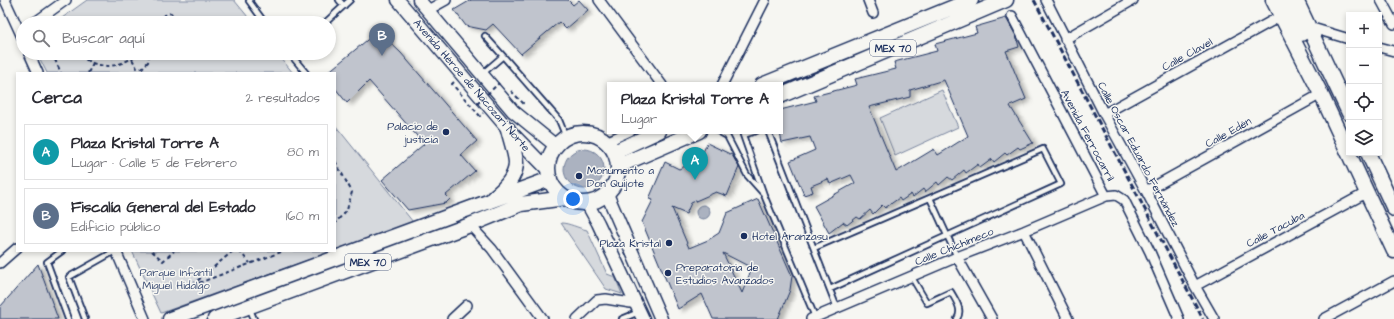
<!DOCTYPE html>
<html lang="es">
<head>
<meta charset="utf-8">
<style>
  :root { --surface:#fff; --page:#f2f2f3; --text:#2b2b33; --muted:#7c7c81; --line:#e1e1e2; --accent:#1b2f5e }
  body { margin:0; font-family:"Architects Daughter",sans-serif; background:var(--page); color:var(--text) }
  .controls { position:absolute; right:12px; top:12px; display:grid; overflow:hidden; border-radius:0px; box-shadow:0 2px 6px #0003 }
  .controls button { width:36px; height:36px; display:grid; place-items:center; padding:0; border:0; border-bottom:1px solid var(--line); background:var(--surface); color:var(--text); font:20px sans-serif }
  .you { position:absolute; left:573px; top:199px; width:14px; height:14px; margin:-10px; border:3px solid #fff; border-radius:50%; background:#1a73e8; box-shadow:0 0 0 6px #1a73e833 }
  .badge { display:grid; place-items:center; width:26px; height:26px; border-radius:50%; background:var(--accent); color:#fff; font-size:13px; font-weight:700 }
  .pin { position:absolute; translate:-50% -33px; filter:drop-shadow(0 1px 2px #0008) }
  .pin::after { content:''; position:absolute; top:21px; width:14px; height:12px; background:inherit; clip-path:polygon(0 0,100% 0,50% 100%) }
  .popup { position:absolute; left:607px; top:82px; width:176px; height:52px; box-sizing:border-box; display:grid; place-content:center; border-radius:0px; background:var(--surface); filter:drop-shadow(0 1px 3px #0005); font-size:13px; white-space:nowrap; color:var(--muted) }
  .popup b { font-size:15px; color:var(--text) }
  .popup::after { content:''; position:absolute; left:50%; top:100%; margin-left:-8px; border:8px solid transparent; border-top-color:var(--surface) }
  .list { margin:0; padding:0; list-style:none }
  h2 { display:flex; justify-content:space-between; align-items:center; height:52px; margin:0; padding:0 16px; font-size:17px }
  h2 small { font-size:13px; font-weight:400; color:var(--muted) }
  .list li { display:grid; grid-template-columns:26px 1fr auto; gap:12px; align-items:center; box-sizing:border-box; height:56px; margin:0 8px 8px; padding:0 8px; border:1px solid var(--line); border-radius:0px }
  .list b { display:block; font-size:15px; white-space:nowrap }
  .list p { margin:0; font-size:13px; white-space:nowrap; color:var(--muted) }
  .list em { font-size:13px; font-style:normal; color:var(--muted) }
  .icon { flex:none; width:22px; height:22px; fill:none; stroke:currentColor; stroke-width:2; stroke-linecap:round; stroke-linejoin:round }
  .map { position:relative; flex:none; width:1394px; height:319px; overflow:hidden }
  .search { position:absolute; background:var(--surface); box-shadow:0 2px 6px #0003; left:16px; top:16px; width:320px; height:44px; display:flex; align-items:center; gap:10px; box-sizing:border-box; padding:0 14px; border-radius:22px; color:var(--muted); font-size:15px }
  .panel { position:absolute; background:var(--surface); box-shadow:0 2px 6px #0003; left:16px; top:72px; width:320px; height:180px; border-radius:0px }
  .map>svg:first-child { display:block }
  .green { fill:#d6d9dd; stroke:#78849e }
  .water { fill:#abb2c0; stroke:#717e99 }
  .building { fill:#c0c4cd; stroke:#1b2f5e; fill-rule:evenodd; filter:url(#shadow) }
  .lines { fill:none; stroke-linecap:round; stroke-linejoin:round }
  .lane-casing { stroke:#1b2f5e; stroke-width:8 }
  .street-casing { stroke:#1b2f5e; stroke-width:12 }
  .secondary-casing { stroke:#1b2f5e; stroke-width:15 }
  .primary-casing { stroke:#1b2f5e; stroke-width:17 }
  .path { stroke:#1b2f5e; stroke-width:2; stroke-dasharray:4 3; stroke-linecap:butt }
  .lane { stroke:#f6f6f2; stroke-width:4.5 }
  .street { stroke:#f6f6f2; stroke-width:9 }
  .secondary { stroke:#f6f6f2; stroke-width:12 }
  .primary { stroke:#f6f6f2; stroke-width:14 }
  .rail { stroke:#1b2f5e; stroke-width:3; stroke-dasharray:6 3; stroke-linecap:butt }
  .path-bridge { stroke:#1b2f5e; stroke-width:2; stroke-dasharray:4 3; stroke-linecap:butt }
  .poi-dot { fill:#1b2f5e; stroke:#f6f6f2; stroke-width:1.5 }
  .labels { text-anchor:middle; stroke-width:3; stroke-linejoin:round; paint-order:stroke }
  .shield { fill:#f6f6f2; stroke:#5d6b8a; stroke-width:1 }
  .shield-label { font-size:10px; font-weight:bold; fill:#1b2f5e }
  .street-label { font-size:11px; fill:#1b2f5e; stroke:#f6f6f2 }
  .poi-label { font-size:11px; fill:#1b2f5e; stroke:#f6f6f2; text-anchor:start }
  .park-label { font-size:11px; fill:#405177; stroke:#f6f6f2 }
</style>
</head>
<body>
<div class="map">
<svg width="1394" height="319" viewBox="0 0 1394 319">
  <defs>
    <filter id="shadow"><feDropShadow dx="4.5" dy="2.5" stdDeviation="2" flood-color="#0004"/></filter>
  </defs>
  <rect width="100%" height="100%" fill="#f6f6f2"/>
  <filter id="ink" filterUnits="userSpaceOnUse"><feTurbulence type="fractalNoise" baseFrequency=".025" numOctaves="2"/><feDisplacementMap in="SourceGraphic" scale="8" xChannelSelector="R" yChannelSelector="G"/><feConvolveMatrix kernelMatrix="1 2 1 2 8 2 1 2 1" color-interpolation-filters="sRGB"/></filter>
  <g filter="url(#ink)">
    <path class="green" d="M87,0H234L253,23H55Z
      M37,53H277L293,73H47Z
      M942,90L958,127L895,156L880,118Z
      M335,125L413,222L335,250Z
      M561,223C569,223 578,228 587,230L607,274L615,277L622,294L606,289Z
      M132,251H333L161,313Z"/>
    <path class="water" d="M564 169a20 20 0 1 1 40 0a20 20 0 1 1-40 0Z
      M696 212a7 7 0 1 1 14 0a7 7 0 1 1-14 0Z"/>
    <path class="building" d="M471,0H568L573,5L579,0L588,10L566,29L559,22L521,54L493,24L486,30L466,26L454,10Z
      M1006,18L1016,36L1019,47L1006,51L1026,99L1010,106L1033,143L1020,149L1018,147L1007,155L1005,153L994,162L992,159L980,168L978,164L966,173L964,170L952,180L948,177L939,185L937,182L925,192L923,189L913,197L911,194L901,201L899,198L885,208L882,205L873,214L870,210L860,219L857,217L847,225L843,222L829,233L814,206L855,183L851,175L830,184L828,179L811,186L813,192L804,195L790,161L815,150L810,137L782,143L780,133V110L816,101L814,96L857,85L855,79L896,69L894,62L937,51L935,44L977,33L975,27ZM944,80L968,136L938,155L934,149L896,172L869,107L910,97V90Z
      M378,31L401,53L477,141L461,155L475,171L446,195L450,199L446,203L408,210L382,180L424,144L369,81L347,103L335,88V73H327Z
      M707,143L732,155L739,167L727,196L716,192L691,203L686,214L672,208L689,248L708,240L719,233L727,213L758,199L792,276L790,290L778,319H713L702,294L678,309L642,222L653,200L649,199L665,162L679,169L700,159ZM723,253L752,268L742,293Z
      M38,264L58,319H0V307Z"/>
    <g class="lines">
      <g class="lane-casing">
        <path id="lane" d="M250,0L249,1L265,23
          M339,0L344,6
          M325,23L350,0
          M292,53L291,55L306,73
          M503,56L559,120L566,137
          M482,74L503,56L485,36
          M718,131L727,136L747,175L763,193
          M756,131L743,135L764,195L815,317
          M768,131L837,308
          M930,198L957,257
          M814,248L1043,149L1061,184L830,289
          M62,251L47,262L68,319
          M911,276L927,303L951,292C956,301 963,310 957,319
          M249,307L254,319
          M85,319L69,277L115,251
          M622,319L639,312"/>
      </g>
      <g class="street-casing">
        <path id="street" d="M5,0L23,39
          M599,0L662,85
          M868,0L873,13
          M1046,0L1104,114L1146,191L1195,286L1214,319
          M1381,0L1394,24
          M428,10L446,0
          M1012,16L1106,196
          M34,23L66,0
          M1309,27L1349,39
          M1065,39L1133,0
          M1379,47L1394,51
          M29,53L38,73
          M722,85L765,0
          M1104,114L1281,16
          M606,142L630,131
          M1146,191L1321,94
          M470,225L492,249L543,319
          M1024,231L1068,319
          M116,251L145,319
          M957,257L992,319
          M0,263L17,248
          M1195,286L1366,193
          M452,319L467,305
          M577,319L597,300L606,299L637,304
          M811,319L957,257L1024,231L1106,196L1116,195L1124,200L1150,252L1179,319
          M1324,319L1394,281"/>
      </g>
      <g class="secondary-casing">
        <path id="secondary" d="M398,0L508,129L548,170
          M419,0L513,111L556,146
          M607,194L661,319
          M587,203L598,223L643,319"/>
      </g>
      <g class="primary-casing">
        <path id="primary" d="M1273,0L1321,94L1394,251
          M1284,0L1301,34
          M1296,0L1349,113
          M762,85L971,0
          M780,96L1006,0
          M548 168a35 35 0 1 1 70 0a35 35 0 1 1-70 0Z
          M614,152L659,131
          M1368,153L1394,209
          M618,166L699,131
          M494,197C504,189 516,177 516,163C516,155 510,138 508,129
          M170,319L550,179
          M215,319L470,225L521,204L565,198"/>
      </g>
      <path class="path" d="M161,23V19L165,15L171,13L175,19L173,23
        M52,53L61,73
        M73,53C79,55 84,59 90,62C112,71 123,63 141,53
        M132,59L137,68H142L148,62L149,56L147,53
        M88,73L93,63
        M454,82L452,84L480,116L483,113
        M511,91L523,103L521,105
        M335,161L352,192L347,210L335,223
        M152,251L163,261L174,251
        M233,251L191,286L281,252
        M239,251L250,263"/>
      <use href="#lane" class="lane"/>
      <use href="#street" class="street"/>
      <use href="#secondary" class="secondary"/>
      <use href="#primary" class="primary"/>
      <path class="rail" d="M1034,0L1203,319"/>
      <path class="path-bridge" d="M477,104L499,83"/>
    </g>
  </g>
  <g class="poi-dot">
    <circle cx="446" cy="132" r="4"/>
    <circle cx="579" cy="176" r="4"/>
    <circle cx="744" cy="236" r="4"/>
    <circle cx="669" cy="243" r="4"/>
    <circle cx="668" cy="273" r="4"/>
  </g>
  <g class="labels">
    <g class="shield">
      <rect x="870" y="40" width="46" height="16" rx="3"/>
      <rect x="345" y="254" width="46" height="16" rx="3"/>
    </g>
    <g class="shield-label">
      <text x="893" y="52">MEX 70</text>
      <text x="368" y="266">MEX 70</text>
    </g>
    <g class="street-label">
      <text transform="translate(1187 54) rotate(-29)" y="4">Calle Clavel</text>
      <text transform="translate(472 85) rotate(49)" y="4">Avenida Héroe de Nacozari Norte</text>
      <text transform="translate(1228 132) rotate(-29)" y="4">Calle Edén</text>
      <text transform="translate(1088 135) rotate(62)" y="4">Avenida Ferrocarril</text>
      <text transform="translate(1139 154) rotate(62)" y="4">Calle Oscar Eduardo Fernández</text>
      <text transform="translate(1275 229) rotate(-28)" y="4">Calle Tacuba</text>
      <text transform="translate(954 246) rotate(-22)" y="4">Calle Chichimeco</text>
    </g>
    <g class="poi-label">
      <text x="438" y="130" text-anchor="end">Palacio de<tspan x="438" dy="13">justicia</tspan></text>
      <text x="587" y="174">Monumento a<tspan x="587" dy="13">Don Quijote</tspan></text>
      <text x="752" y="240">Hotel Aranzasu</text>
      <text x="661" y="247" text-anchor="end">Plaza Kristal</text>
      <text x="676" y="271">Preparatoria de<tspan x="676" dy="13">Estudios Avanzados</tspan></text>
    </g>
    <g class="park-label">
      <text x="176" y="276">Parque Infantil<tspan x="176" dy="13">Miguel Hidalgo</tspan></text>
    </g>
  </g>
</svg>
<div class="controls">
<button>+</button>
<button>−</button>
<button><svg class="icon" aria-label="locate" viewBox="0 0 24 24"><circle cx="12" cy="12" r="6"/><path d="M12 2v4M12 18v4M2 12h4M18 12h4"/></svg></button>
<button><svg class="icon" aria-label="layers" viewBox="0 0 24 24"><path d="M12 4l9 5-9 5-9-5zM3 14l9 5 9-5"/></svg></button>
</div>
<div class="you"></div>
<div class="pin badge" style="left:695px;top:180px;background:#0f9aa8">A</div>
<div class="popup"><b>Plaza Kristal Torre A</b>Lugar</div>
<div class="pin badge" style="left:382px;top:56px;background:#5c6f8a">B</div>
<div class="search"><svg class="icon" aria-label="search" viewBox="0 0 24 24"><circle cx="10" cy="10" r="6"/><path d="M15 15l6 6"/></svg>Buscar aquí</div>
<section class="panel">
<h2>Cerca<small>2 resultados</small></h2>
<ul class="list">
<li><span class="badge" style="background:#0f9aa8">A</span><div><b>Plaza Kristal Torre A</b><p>Lugar · Calle 5 de Febrero</p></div><em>80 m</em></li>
<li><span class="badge" style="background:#5c6f8a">B</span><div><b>Fiscalía General del Estado</b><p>Edificio público</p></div><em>160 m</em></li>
</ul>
</section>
</div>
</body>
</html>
